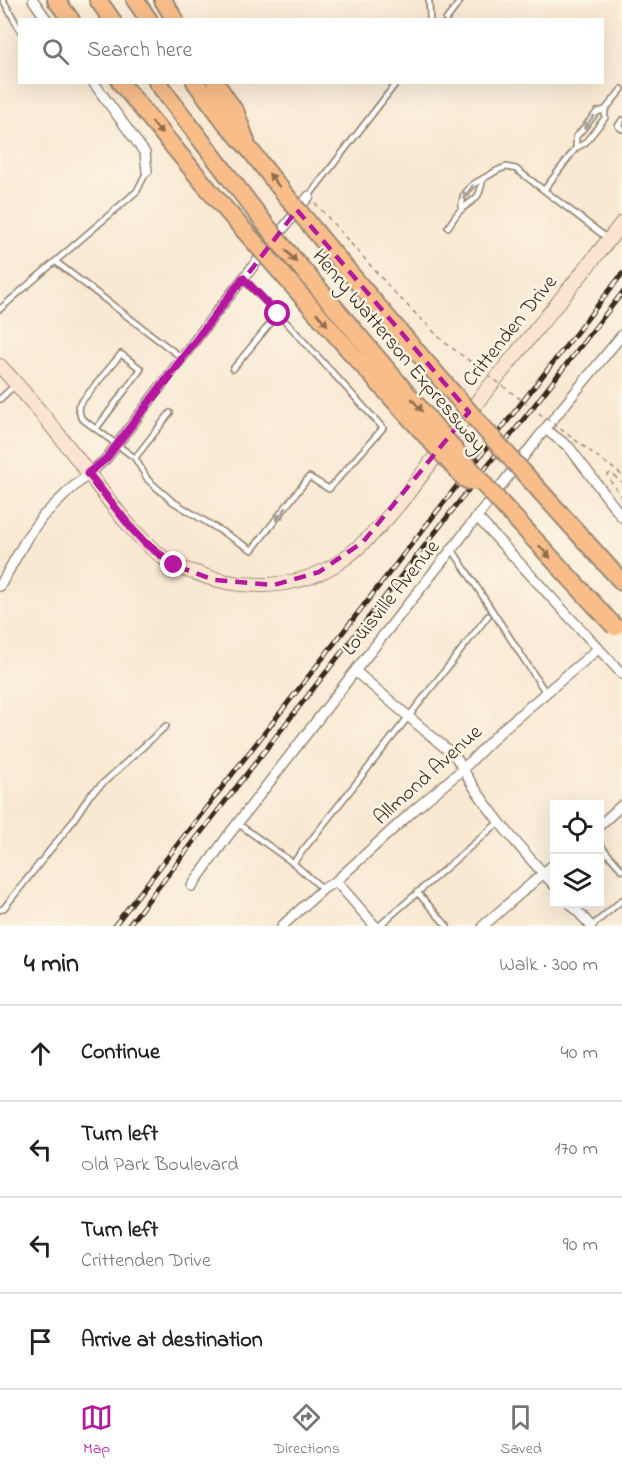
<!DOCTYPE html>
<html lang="en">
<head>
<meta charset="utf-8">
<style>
  :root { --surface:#fff; --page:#f2f2f2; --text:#202124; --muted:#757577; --line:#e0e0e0; --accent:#b5179e }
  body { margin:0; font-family:"Indie Flower",sans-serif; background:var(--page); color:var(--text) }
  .controls { position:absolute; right:18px; bottom:18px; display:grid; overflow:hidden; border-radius:0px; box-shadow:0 6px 24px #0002 }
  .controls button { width:54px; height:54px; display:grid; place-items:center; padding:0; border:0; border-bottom:2px solid var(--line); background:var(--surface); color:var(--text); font:30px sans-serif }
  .stop { position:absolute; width:18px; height:18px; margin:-14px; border:4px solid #b5179e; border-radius:50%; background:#fff }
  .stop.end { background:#b5179e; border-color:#fff; box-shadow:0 2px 6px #0008 }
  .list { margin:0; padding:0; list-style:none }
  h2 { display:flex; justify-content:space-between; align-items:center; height:78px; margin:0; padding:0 24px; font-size:26px }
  h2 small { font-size:20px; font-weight:400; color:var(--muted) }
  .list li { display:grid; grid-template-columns:39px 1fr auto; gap:18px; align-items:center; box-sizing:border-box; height:96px; padding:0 24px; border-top:2px solid var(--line) }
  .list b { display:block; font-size:22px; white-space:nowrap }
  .list p { margin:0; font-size:20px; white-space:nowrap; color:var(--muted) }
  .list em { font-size:20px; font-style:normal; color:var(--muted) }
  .icon { flex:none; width:33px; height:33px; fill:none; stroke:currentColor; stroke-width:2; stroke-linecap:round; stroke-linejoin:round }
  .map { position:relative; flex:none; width:622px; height:926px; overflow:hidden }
  .search { position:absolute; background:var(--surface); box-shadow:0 6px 24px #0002; left:18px; right:18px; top:18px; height:66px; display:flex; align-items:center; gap:15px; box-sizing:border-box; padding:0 21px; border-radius:0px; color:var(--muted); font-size:22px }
  .sheet { height:462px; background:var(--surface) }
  nav { display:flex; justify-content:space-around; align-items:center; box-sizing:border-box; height:84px; border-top:2px solid var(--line); background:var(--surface); font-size:16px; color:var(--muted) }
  nav a { display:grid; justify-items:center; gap:3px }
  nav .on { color:var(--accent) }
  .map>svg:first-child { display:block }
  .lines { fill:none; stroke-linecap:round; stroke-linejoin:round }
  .lane-casing { stroke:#9a8a78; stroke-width:8 }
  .street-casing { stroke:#9a8a78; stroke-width:12 }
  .secondary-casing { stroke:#9a8a78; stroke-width:16 }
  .highway-casing { stroke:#9a8a78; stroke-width:20 }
  .path { stroke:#9a8a78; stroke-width:1.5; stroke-dasharray:4.5 4.5; stroke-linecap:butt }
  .lane { stroke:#fff; stroke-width:4.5 }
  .street { stroke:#fff; stroke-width:9 }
  .secondary { stroke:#fce5d0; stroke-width:14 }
  .highway { stroke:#f8bd89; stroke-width:16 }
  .rail-casing { stroke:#3b2a1e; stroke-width:5 }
  .rail { stroke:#fcf5e5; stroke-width:3; stroke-dasharray:9; stroke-linecap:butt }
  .highway-bridge-casing { stroke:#9a8a78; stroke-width:20; stroke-linecap:butt }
  .path-bridge { stroke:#9a8a78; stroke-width:1.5; stroke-dasharray:4.5 4.5; stroke-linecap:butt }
  .highway-bridge { stroke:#f8bd89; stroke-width:16 }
  .oneway { fill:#a79f9a }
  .oneway2 { fill:#906c4e }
  .route { stroke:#b5179e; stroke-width:8 }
  .marked { fill:none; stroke:#b5179e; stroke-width:4.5; stroke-dasharray:12 8; stroke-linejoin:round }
  .labels { text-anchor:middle; stroke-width:5; stroke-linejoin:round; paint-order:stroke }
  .street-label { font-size:21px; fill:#3b2a1e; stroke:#fcf5e5 }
</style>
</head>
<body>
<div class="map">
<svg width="622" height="926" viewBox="0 0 622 926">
  <rect width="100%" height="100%" fill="#fcf5e5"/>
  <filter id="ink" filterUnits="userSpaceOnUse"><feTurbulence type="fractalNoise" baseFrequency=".0167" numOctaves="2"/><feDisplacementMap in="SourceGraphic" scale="12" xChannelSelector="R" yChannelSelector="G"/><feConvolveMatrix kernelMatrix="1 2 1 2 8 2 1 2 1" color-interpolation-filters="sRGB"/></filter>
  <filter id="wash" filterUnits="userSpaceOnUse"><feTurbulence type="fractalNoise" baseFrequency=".008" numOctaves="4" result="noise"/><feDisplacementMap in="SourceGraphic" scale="24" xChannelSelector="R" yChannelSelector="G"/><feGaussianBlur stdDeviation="1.35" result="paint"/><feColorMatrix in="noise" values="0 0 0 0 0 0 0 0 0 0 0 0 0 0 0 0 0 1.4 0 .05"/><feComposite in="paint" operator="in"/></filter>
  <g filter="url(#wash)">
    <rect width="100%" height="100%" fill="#f9e9d3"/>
  </g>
  <g filter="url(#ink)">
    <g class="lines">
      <g class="lane-casing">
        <path id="lane" d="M3,0L20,30
          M429,0L430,20
          M446,20L461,0
          M605,110L622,89
          M622,120L618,126L622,129
          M544,190L576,148L585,143L605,118V110L597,112L576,137V148
          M309,196L397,82
          M461,210L463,196L472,185L498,170L506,167L516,169L607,238
          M448,227C452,222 455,215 460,211C475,196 478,204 483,179
          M56,262L182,358
          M0,309L137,191L147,171
          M233,369L278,314
          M0,399L14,386
          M96,429L141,369L121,354L78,406L81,418L135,458L148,480L172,501L252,550L309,477L329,489L383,428L289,325L242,278
          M135,458L170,413
          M452,549L546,693
          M237,823L293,863L323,889
          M600,845L622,870
          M293,863L488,616
          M417,892L447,926
          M0,910L4,908L70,825L90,795L166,726
          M379,926L499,822
          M592,926L622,900"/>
      </g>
      <g class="street-casing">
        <path id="street" d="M33,0L47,20
          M93,82L145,153L147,171
          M545,429L569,447L622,517
          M477,517L622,674
          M0,586L28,536L42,517L72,488L106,459L215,314L309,196
          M355,671L456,757C481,804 519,847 554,885
          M600,825L622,805
          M336,881L375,926
          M192,886L227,837L355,671L452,549L545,429L622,335
          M571,904L591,926
          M282,926L323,889L336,881L413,811L463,769L503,729L598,649
          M483,926L554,864"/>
      </g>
      <g class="secondary-casing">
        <path id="secondary" d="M0,366C32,400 61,437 89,474C114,507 137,541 172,564C178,568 186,570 193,572C241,591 297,591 341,561C388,528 429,463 465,417C517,352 571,288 622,223"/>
      </g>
      <g class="highway-casing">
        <path id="highway" d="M56,0L71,20
          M98,0L112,20
          M135,0L149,20
          M163,0L175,20
          M120,82L214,196
          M157,82L229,177
          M195,82L225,122L250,150
          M215,82L236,113L246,141
          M540,491L622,582"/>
      </g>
      <path class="path" d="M315,203L394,292
        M621,498L622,497L607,476L610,473L622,482"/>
      <use href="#lane" class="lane"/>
      <use href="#street" class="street"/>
      <use href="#secondary" class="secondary"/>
      <use href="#highway" class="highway"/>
      <g class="rail-casing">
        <path id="rail" d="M114,926L622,274
          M128,926L622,293"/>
      </g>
      <use href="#rail" class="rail"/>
      <g class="highway-bridge-casing">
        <path id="highway-bridge" d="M250,150C342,268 440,380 540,491
          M229,177L276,238L486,487L615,627
          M214,196L355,357L465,479L472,482"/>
      </g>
      <path class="path-bridge" d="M394,292L444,342L622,475"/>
      <use href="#highway-bridge" class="highway-bridge"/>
    </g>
    <defs><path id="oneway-solid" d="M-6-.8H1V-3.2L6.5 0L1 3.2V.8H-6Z" transform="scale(1.5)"/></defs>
    <g class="oneway">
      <use href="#oneway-solid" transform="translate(589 122) rotate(129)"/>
      <use href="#oneway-solid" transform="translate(468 192) rotate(125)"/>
      <use href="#oneway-solid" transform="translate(281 514) rotate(128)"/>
    </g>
    <g class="oneway2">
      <use href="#oneway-solid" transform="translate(157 128) rotate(50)"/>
      <use href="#oneway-solid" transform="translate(274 180) rotate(-128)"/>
      <use href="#oneway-solid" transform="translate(291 256) rotate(50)"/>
      <use href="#oneway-solid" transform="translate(322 319) rotate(49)"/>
      <use href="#oneway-solid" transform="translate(417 405) rotate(50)"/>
      <use href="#oneway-solid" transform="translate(545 552) rotate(47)"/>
    </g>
  </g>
  <g class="lines" filter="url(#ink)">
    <path class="route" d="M174,565L146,544L132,529L88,473L106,459L243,278L278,314"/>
  </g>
  <path class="marked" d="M297,210L469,412L363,542L319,572L274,585L214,580L174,565L132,529L88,473L106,459Z"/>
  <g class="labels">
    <g class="street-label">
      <text transform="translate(509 330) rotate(-51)" y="7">Crittenden Drive</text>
      <text transform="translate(400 350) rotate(50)" y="7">Henry Watterson Expressway</text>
      <text transform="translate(390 597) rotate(-51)" y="7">Louisville Avenue</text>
      <text transform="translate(427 774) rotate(-42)" y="7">Allmond Avenue</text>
    </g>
  </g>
</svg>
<div class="controls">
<button><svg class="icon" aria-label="locate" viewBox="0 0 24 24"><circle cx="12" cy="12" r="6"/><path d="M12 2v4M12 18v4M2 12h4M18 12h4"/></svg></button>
<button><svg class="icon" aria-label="layers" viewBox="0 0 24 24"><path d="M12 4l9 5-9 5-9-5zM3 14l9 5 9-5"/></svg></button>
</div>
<div class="stop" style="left:278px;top:314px"></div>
<div class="stop end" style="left:174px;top:565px"></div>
<div class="search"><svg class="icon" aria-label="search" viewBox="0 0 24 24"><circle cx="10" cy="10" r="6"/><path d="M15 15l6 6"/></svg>Search here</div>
</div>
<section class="sheet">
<h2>4 min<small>Walk · 300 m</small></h2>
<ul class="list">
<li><svg class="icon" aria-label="ahead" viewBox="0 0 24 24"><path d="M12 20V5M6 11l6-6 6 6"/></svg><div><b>Continue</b></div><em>40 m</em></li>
<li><svg class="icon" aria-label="left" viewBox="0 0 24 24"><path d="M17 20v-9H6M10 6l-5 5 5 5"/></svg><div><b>Turn left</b><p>Old Park Boulevard</p></div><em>170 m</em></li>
<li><svg class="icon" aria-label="left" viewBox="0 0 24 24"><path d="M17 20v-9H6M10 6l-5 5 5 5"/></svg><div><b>Turn left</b><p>Crittenden Drive</p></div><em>90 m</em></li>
<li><svg class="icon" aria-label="arrive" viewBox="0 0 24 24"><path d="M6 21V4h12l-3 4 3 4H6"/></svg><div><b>Arrive at destination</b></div></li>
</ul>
</section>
<nav>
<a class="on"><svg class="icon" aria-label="map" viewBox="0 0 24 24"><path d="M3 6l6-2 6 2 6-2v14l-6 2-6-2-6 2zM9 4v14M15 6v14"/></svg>Map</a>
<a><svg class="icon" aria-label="directions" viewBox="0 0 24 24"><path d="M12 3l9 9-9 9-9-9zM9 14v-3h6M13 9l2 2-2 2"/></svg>Directions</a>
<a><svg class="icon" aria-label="saved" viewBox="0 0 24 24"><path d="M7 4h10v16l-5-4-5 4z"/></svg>Saved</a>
</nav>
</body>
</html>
